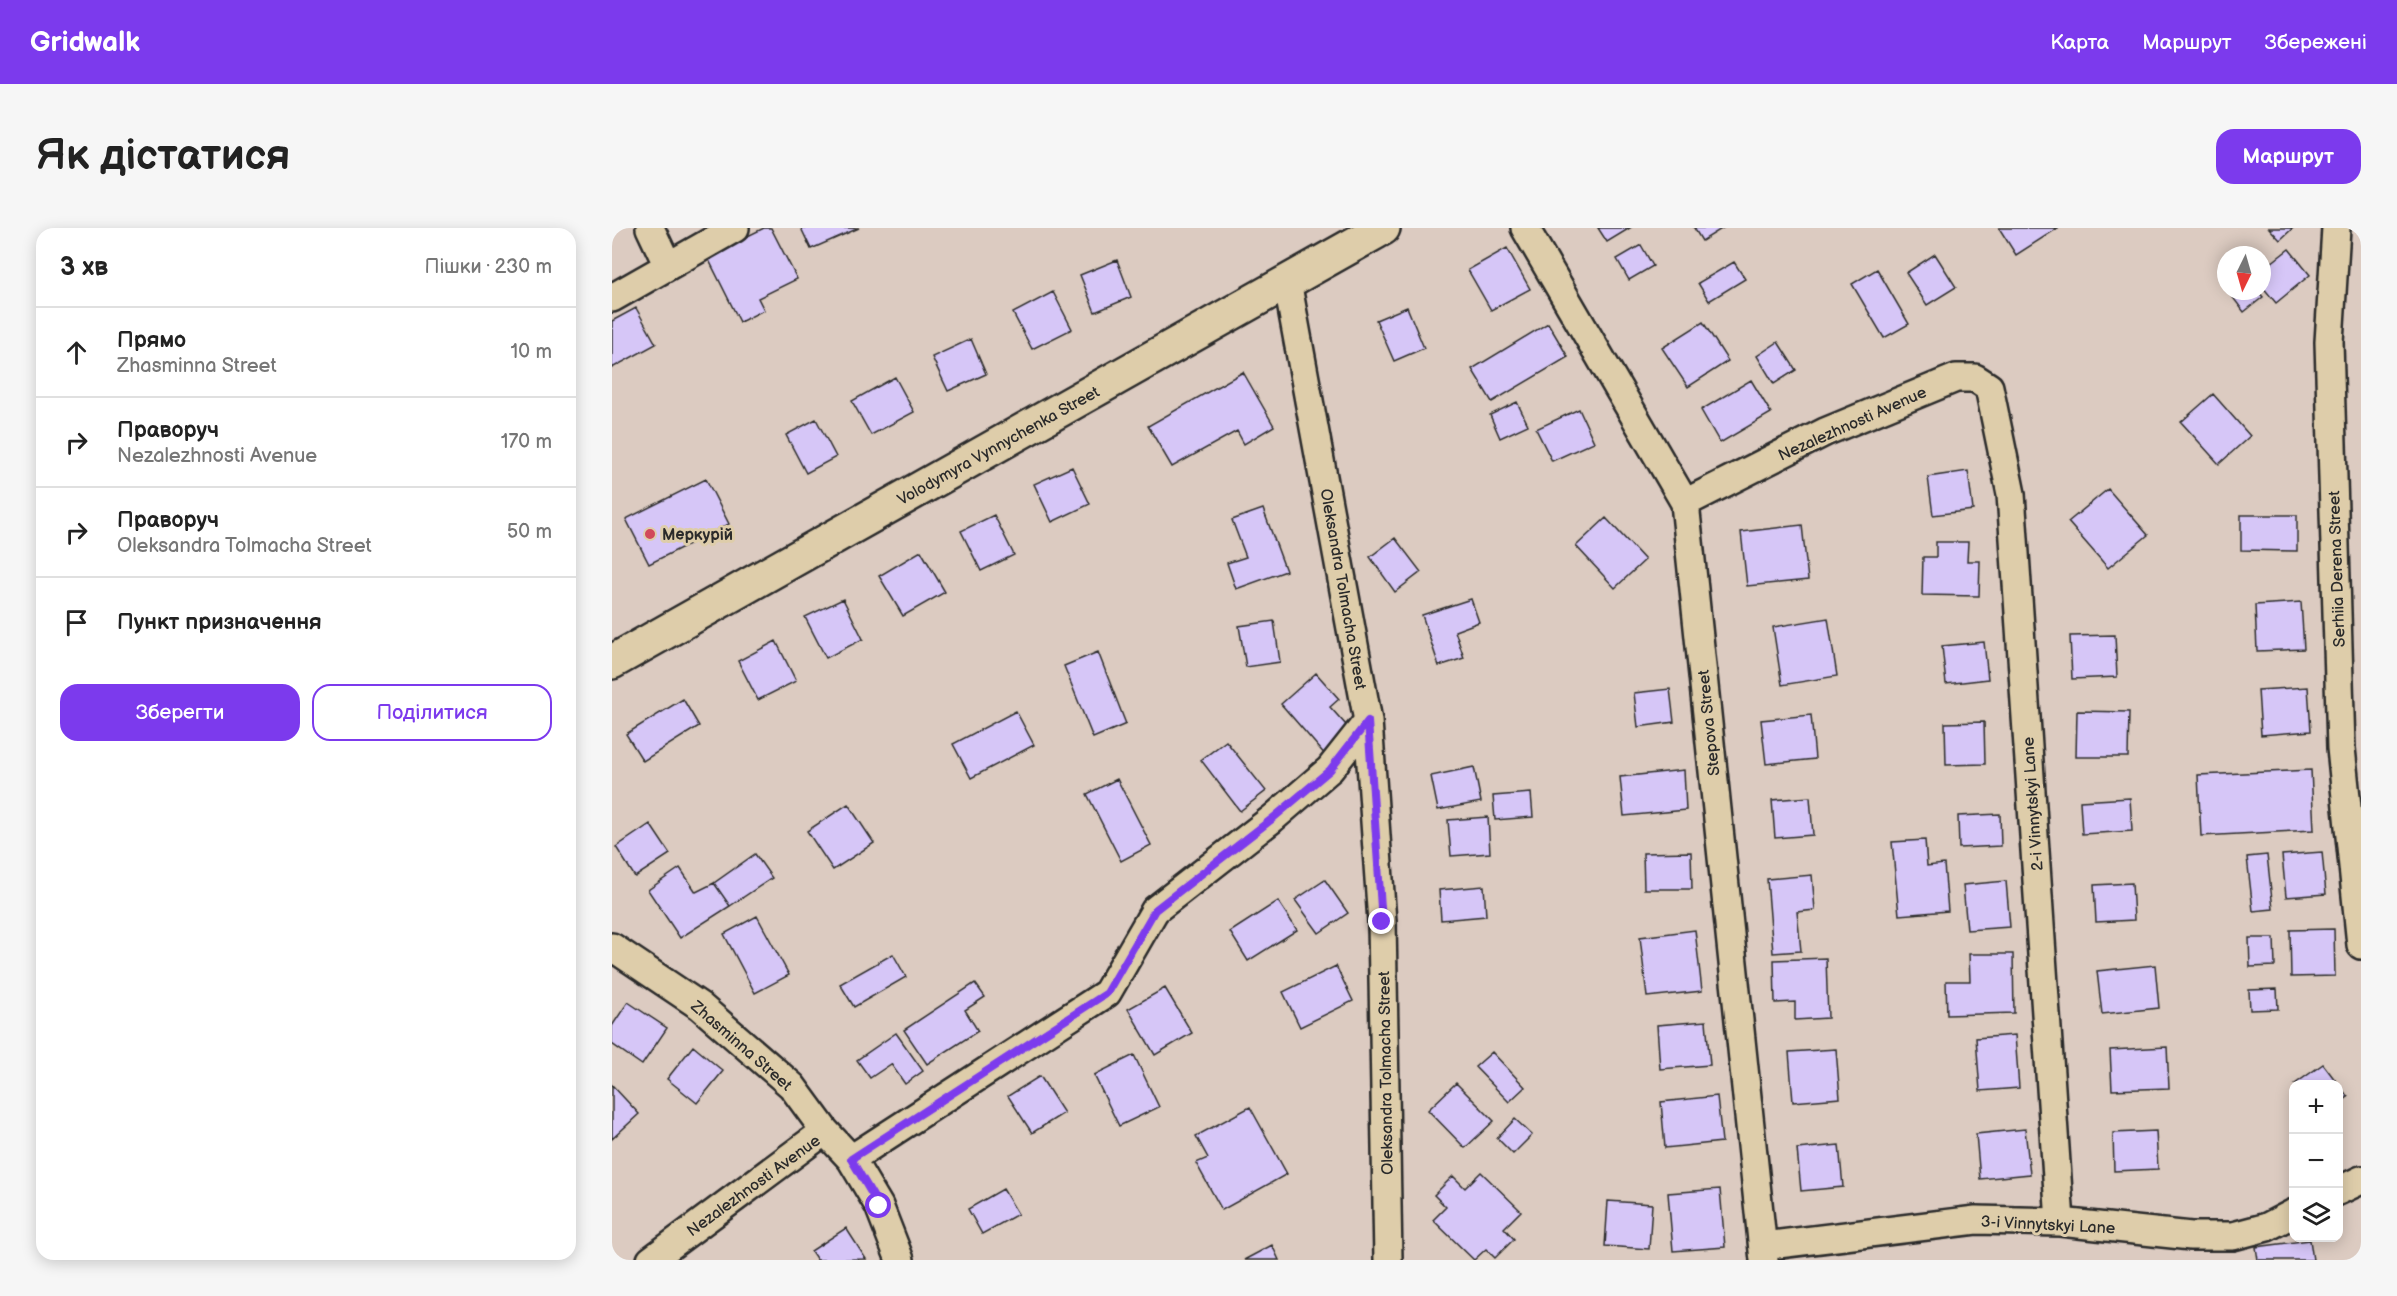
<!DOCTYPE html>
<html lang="uk">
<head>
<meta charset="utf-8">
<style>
  :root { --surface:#fff; --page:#f6f6f6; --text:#222; --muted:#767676; --line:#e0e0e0; --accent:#7c3aed }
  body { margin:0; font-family:"Balsamiq Sans",sans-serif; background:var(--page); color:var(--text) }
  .controls { position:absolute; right:18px; bottom:18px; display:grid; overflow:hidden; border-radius:12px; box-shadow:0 3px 15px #0003 }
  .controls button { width:54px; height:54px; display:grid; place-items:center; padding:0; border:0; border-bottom:2px solid var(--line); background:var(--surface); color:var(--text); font:30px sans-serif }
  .compass { position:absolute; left:1605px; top:18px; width:54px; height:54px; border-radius:50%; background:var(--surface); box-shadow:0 3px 15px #0003; rotate:185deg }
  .stop { position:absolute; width:18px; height:18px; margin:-14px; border:4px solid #7c3aed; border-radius:50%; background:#fff }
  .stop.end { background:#7c3aed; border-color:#fff; box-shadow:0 2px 6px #0008 }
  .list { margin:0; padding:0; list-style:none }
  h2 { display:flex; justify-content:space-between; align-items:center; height:78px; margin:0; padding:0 24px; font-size:26px }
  h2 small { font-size:20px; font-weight:400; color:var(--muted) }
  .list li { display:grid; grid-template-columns:39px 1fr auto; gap:18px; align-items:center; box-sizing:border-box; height:90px; padding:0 24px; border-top:2px solid var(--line) }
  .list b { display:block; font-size:22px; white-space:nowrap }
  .list p { margin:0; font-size:20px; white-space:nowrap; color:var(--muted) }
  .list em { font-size:20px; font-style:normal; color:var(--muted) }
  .actions { display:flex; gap:12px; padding:18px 24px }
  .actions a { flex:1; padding:14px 0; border:2px solid var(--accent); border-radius:18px; text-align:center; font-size:21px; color:var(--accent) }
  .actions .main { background:var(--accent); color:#fff }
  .icon { flex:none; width:33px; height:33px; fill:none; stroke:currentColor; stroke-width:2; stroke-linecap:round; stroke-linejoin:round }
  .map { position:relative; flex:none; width:1749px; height:1032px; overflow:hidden; border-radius:18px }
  header { display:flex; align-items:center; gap:36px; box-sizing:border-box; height:84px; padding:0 30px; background:var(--accent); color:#fff }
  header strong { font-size:28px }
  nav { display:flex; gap:33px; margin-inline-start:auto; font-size:21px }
  .intro { display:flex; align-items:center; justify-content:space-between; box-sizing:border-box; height:144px; padding:0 36px }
  h1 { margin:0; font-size:42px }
  .button { padding:15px 27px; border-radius:18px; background:var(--accent); color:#fff; font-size:21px; font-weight:700 }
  main { display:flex; gap:36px; padding:0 36px }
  aside { flex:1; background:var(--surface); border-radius:18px; box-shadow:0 3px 15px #0003 }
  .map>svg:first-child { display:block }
  .building { fill:#d6c6f7; stroke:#2b2b2b; stroke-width:1.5 }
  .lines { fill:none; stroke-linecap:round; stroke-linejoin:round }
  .minor-casing { stroke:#2b2b2b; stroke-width:32 }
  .secondary-casing { stroke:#2b2b2b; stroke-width:38 }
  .minor { stroke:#decdaa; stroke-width:27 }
  .secondary { stroke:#decdaa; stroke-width:33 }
  .route { stroke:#7c3aed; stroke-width:8 }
  .poi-dot { fill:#d1495b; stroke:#decdaa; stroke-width:2 }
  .labels { text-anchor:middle; stroke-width:6; stroke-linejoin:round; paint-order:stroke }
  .street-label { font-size:16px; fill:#2b2b2b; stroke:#decdaa }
  .poi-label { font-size:16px; font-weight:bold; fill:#2b2b2b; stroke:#decdaa; text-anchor:start }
</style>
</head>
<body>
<header>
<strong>Gridwalk</strong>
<nav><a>Карта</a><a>Маршрут</a><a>Збережені</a></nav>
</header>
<div class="intro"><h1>Як дістатися</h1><a class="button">Маршрут</a></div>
<main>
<aside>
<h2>3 хв<small>Пішки · 230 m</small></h2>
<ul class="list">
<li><svg class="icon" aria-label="ahead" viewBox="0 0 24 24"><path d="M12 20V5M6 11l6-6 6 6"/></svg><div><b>Прямо</b><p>Zhasminna Street</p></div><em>10 m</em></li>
<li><svg class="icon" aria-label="right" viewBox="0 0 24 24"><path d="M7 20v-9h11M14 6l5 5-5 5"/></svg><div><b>Праворуч</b><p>Nezalezhnosti Avenue</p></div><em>170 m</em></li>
<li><svg class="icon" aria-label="right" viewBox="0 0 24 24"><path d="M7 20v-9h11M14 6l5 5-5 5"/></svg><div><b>Праворуч</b><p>Oleksandra Tolmacha Street</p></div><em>50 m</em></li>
<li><svg class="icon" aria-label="arrive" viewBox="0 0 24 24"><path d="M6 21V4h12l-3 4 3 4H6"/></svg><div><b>Пункт призначення</b></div></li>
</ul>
<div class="actions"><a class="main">Зберегти</a><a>Поділитися</a></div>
</aside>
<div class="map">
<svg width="1749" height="1032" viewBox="0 0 1749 1032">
  <rect width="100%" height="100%" fill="#dccbc1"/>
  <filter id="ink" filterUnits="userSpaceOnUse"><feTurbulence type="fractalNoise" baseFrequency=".0167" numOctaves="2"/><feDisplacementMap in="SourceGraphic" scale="12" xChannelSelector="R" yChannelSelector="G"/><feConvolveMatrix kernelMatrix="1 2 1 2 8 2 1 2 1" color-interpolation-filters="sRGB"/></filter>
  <g filter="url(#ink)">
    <path class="building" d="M152,0H159L185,51L146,70L152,82L128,94L95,28Z
      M189,0H247L199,21Z
      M986,0H1018L995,14Z
      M1082,0H1111L1090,13Z
      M1387,0H1446L1404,27Z
      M1657,0H1681L1668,12Z
      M1029,17L1041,38L1017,52L1005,31Z
      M895,20L918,61L879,82L856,42Z
      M1677,21L1698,47L1664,75L1650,58V42Z
      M1323,26L1344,59L1315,77L1294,45Z
      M505,32L519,69L483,84L468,47Z
      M1122,34L1133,51L1097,73L1086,55Z
      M1265,41L1297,96L1272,110L1240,56Z
      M1624,63H1646L1651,69L1632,84L1619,67Z
      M441,64L460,101L420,121L401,85Z
      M795,79L812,120L782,133L764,92Z
      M24,80L44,116L0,140V93Z
      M1091,94L1116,133L1076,159L1050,120Z
      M936,95L956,129L880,174L860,141Z
      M359,111L374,146L336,163L320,129Z
      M1166,114L1184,142L1162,156L1145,128Z
      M631,144L662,198L632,216L625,203L560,239L536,198Z
      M283,149L302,184L259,207L240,173Z
      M1139,152L1159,185L1108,215L1089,182Z
      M1601,166L1638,208L1607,236L1569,194Z
      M905,174L916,197L888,210L878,187Z
      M967,181L982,214L940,233L924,201Z
      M204,191L224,229L194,245L174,207Z
      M460,239L478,276L440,294L422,256Z
      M1356,243L1361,282L1321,287L1316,249Z
      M94,251L117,296L37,336L14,291Z
      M1496,261L1536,307L1496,340L1456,294Z
      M651,281L674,343L624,361L615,335L634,329L620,292Z
      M382,287L402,327L369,343L349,303Z
      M1629,287H1685V323L1629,322Z
      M994,290L1033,332L1003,360L964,318Z
      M1190,297L1196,352L1135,358L1129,304Z
      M783,310L809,344L783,364L758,329Z
      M1324,314H1356L1355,333H1368L1367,368L1310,367L1311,329H1324Z
      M309,323L333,364L291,388L267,348Z
      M231,371L251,411L214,430L193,389Z
      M859,371L867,394L843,403L852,430L827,438L810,387Z
      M1689,374L1692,421L1645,423L1643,377Z
      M1216,390L1225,448L1170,457L1161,399Z
      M662,393L668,434L634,439L627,398Z
      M1503,407L1505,449L1460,451L1458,408Z
      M164,413L184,453L146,472L126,433Z
      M1372,414L1376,451L1334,456L1330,418Z
      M486,424L514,496L481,510L452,438Z
      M704,445L727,471L718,479L742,506L715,529L669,476Z
      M1696,459L1699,503L1649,507L1646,462Z
      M1058,461L1062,494L1026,499L1022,465Z
      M71,471L87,498L31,533L14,506Z
      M404,483L422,517L359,550L341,516Z
      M1465,483L1517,484L1516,529H1464Z
      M1199,487L1203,531L1154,536L1149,492Z
      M1372,494L1373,536L1334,537L1333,495Z
      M614,513L654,563L628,583L589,532Z
      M862,539L869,574L826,582L819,548Z
      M1072,542L1074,582L1012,588L1008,549Z
      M1699,542L1702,602L1589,608L1586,547Z
      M505,551L539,617L509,633L475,566Z
      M919,565L921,589L883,592L881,568Z
      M1198,569L1201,607L1163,610L1160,572Z
      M1518,570L1520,603L1470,606L1468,573Z
      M236,576L262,615L221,642L195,603Z
      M1388,586L1389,618L1347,620L1346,588Z
      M876,589L878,625L839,628L836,592Z
      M38,596L58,626L23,649L4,619Z
      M1313,612L1315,638L1332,636L1336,683L1287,687L1280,614Z
      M1079,624L1080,661H1032L1031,625Z
      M1710,624L1714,666L1674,669L1670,627Z
      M143,626L160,650L118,678L102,655Z
      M1655,627L1661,681L1641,683L1635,629Z
      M68,640L84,664L102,655L118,678L68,710L36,662Z
      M1200,647L1203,682L1185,684L1189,723L1161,725L1155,651Z
      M713,652L736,685L707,705L683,672Z
      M1394,653L1398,699L1355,702L1351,657Z
      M1520,655L1522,692L1484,694L1482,657Z
      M872,658L874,688L829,692L827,662Z
      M666,673L685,702L636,733L618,704Z
      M145,688L177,747L143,765L112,706Z
      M1722,701L1723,748L1679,749L1678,702Z
      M1083,702L1090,763L1035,769L1028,709Z
      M1637,710H1662L1663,738L1638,739Z
      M281,726L294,749L242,779L228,756Z
      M1357,726H1401L1402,785L1335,787L1334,753H1358Z
      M1214,730L1216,790L1183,792V774L1163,775L1162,732Z
      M1543,737L1547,780L1490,786L1485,743Z
      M724,738L741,773L688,799L671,764Z
      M363,755L373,769L353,782L366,803L315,836L292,802Z
      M553,760L580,805L543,827L516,781Z
      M1665,761L1666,781L1638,782L1637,762Z
      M16,774L55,800L30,837L0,816V798Z
      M1094,793L1098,837L1048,841L1045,797Z
      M284,805L311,843L293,856L279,836L258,850L245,832Z
      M1403,807L1407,860L1368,863L1364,810Z
      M81,818L111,843L85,875L55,851Z
      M1555,819L1557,860L1500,862L1498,822Z
      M1224,821L1228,870L1181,874L1177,824Z
      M880,824L913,859L897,874L863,839Z
      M522,827L547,879L507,898L482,847Z
      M1711,836L1736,869L1726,876V856H1683Z
      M428,848L452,885L420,905L396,868Z
      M844,855L882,893L853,920L816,882Z
      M0,857L27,886L0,911Z
      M1105,868L1110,914L1053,920L1049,874Z
      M638,879L675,946L610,982L584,935L596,930L584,908Z
      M903,891L920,907L901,926L885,910Z
      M1413,901L1418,946L1368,951L1364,906Z
      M1544,903L1546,941L1502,943L1501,905Z
      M1227,917L1231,959L1189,963L1185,921Z
      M869,944L909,983L892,1000L902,1011L883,1030L874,1021L862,1032L821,992L834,979L822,967L841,948L853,960Z
      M391,961L406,986L370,1006L356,981Z
      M1108,961L1113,1019L1061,1023L1056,965Z
      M996,973L1040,976L1037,1021L993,1018Z
      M234,1000L254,1031L205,1032L199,1023Z
      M1698,1012L1701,1032H1646L1644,1019Z
      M660,1017L667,1032H632Z"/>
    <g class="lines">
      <g class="minor-casing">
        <path id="minor" d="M38,0L56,38
          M913,0L1073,275L1152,1032
          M1724,0L1717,114L1729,520L1749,717
          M675,53L756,493L770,694L776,1032
          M0,70L123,0
          M1073,275L1213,204L1344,150H1363L1377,159L1399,266L1448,994
          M0,719L88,778L180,858L213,903L239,931L267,978L288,1032
          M239,931L495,765L543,682L660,591L718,541L756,493
          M1726,963L1749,952
          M1151,1018L1364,992L1448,994L1579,1008H1621L1655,999L1682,985
          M39,1032L213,903"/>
      </g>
      <g class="secondary-casing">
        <path id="secondary" d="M0,434L771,0"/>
      </g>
      <use href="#minor" class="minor"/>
      <use href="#secondary" class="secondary"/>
    </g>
  </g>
  <g class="lines" filter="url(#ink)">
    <path class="route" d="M267,978L239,931L495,765L543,682L660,591L718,542L756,493L770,694"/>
  </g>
  <circle class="poi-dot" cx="38" cy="306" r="6"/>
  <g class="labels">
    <g class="street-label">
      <text transform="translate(1240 195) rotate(-24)" y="6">Nezalezhnosti Avenue</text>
      <text transform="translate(386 217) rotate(-29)" y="6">Volodymyra Vynnychenka Street</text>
      <text transform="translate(1724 341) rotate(-92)" y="6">Serhiia Derena Street</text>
      <text transform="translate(732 361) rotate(80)" y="6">Oleksandra Tolmacha Street</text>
      <text transform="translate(1096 495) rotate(-96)" y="6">Stepova Street</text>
      <text transform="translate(1420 576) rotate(-94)" y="6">2-i Vinnytskyi Lane</text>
      <text transform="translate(130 817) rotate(41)" y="6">Zhasminna Street</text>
      <text transform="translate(773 845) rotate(-91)" y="6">Oleksandra Tolmacha Street</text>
      <text transform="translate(141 957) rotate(-36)" y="6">Nezalezhnosti Avenue</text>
      <text transform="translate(1436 996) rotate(3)" y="6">3-i Vinnytskyi Lane</text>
    </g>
    <g class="poi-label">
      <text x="50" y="312">Меркурій</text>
    </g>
  </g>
</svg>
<div class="controls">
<button>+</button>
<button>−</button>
<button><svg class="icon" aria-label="layers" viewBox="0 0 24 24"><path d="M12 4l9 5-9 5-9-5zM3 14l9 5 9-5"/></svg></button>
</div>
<svg class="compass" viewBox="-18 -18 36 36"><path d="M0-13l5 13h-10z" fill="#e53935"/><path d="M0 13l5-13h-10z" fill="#767676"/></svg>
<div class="stop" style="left:267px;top:978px"></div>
<div class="stop end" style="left:770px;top:694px"></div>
</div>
</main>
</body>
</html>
